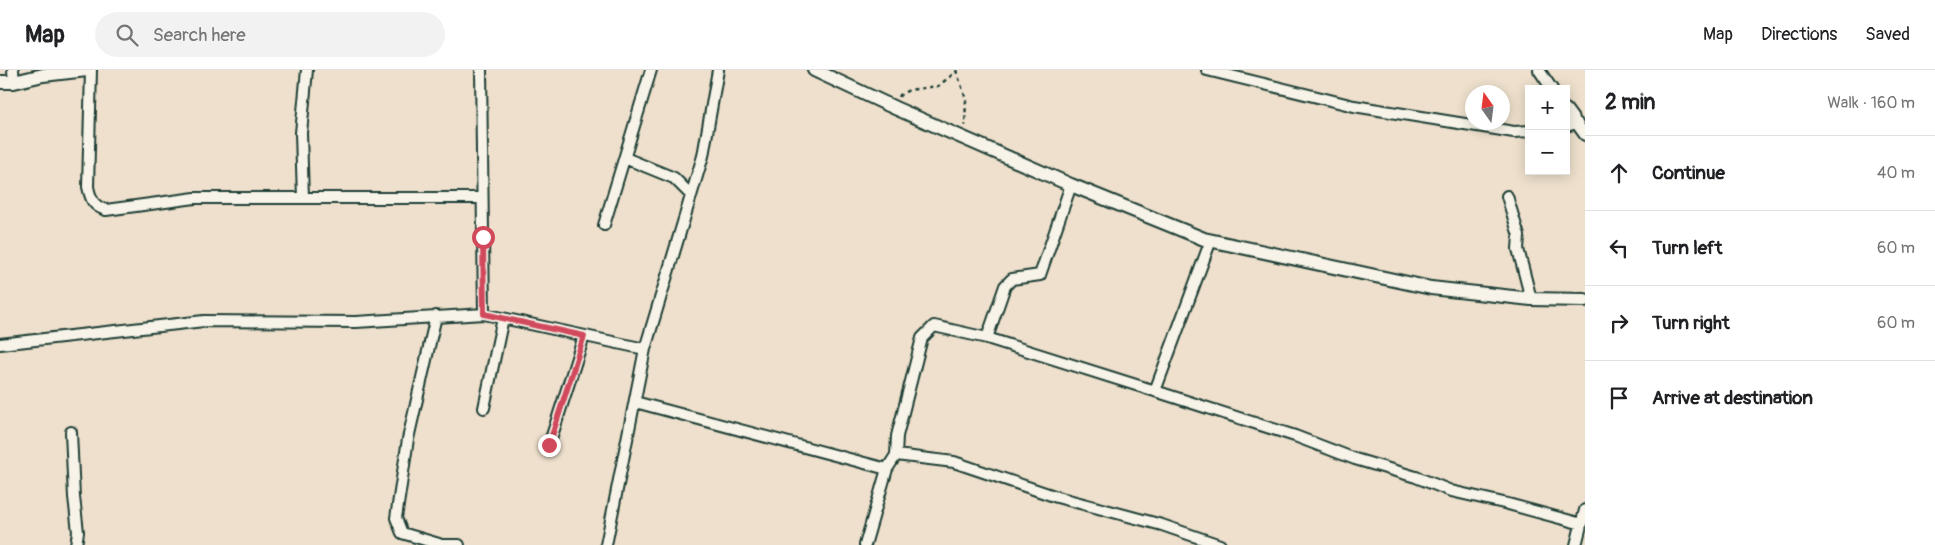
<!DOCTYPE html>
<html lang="en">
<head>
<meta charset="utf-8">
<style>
  :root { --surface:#fff; --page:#f2f2f2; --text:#202124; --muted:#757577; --line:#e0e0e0 }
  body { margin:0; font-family:Pangolin,sans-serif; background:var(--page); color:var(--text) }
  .controls { position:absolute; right:15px; top:15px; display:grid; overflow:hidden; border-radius:0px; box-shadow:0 2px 12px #0003 }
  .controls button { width:45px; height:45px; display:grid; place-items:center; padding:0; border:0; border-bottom:1px solid var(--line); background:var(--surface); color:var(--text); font:25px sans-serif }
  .compass { position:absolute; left:1465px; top:15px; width:45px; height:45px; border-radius:50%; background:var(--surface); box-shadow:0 2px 12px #0003; rotate:346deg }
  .stop { position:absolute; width:15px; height:15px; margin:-11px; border:4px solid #d1495b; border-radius:50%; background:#fff }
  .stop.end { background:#d1495b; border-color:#fff; box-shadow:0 1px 5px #0008 }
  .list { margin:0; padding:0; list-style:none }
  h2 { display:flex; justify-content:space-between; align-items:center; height:65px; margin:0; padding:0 20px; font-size:21px }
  h2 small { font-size:16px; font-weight:400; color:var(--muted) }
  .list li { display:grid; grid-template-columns:32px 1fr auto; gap:15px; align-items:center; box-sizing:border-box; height:75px; padding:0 20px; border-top:1px solid var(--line) }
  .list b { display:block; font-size:19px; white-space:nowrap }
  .list em { font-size:16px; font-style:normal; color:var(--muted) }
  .icon { flex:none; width:28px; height:28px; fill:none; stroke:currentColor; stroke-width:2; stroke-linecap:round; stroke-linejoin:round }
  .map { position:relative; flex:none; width:1585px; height:475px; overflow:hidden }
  header { display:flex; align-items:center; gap:30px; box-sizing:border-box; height:70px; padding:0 25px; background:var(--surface); border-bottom:1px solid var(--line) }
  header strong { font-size:24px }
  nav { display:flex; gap:28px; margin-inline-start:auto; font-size:18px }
  .search { width:350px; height:45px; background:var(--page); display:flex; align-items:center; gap:12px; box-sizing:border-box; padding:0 18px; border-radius:28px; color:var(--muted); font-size:19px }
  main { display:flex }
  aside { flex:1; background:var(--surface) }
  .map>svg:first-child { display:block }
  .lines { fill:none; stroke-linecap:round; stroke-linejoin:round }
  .minor-casing { stroke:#1f3d34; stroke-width:14 }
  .tertiary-casing { stroke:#1f3d34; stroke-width:16 }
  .path { stroke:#1f3d34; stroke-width:2.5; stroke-dasharray:4 4; stroke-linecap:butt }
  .minor { stroke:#f7f3e8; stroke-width:10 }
  .tertiary { stroke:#f7f3e8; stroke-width:12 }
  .route { stroke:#d1495b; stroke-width:6 }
</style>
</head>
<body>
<header>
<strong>Map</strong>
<div class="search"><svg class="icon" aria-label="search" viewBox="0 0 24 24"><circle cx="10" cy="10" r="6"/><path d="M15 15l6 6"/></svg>Search here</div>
<nav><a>Map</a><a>Directions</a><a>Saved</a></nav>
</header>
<main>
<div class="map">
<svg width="1585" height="475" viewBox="0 0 1585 475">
  <rect width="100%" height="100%" fill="#eee0cc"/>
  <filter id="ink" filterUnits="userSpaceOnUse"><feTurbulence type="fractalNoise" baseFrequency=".02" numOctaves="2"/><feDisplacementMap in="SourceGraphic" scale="10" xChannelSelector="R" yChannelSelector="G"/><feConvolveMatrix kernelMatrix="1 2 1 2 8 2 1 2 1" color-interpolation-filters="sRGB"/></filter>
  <g filter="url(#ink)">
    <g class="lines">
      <g class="minor-casing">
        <path id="minor" d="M13,0L14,12
          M91,0L88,117C91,130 93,136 106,140L195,128H482
          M481,0L484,244
          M1207,0L1354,36L1514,62L1529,61
          M1539,0L1552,19
          M1566,39L1585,65
          M1566,56L1577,53
          M625,88L674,108L690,124
          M1507,126L1519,166L1518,179L1531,229
          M303,128L301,63L307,0
          M604,155L651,0
          M1211,170L1155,321L1295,366L1355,389L1416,407L1451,421L1508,434L1582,454
          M436,246L408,369L396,448L402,463L439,474
          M987,268L1005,216L1012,209L1040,205L1071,115
          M0,274L204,251L356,252L484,244L645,279
          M635,332L887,399L896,385L897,366L922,268L934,256L987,268L1155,321
          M484,338L503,248
          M71,362L74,427L78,462L76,475
          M549,375L584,266
          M896,385L954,392L1057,427L1162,455L1220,475
          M437,475H459
          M606,475L645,279L703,86L718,0
          M865,475L887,399
          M1576,475L1585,440"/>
      </g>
      <g class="tertiary-casing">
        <path id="tertiary" d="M814,0L895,38L1071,115L1204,169L1431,218L1531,229L1585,230
          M0,12H14L43,5L87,0"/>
      </g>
      <path class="path" d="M956,0L966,29L965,56
        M899,27L900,25L909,20L938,16L956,2"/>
      <use href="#minor" class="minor"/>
      <use href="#tertiary" class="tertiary"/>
    </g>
  </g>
  <g class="lines" filter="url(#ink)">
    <path class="route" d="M483,167L484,244L584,266L549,375"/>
  </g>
</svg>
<div class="controls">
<button>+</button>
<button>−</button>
</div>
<svg class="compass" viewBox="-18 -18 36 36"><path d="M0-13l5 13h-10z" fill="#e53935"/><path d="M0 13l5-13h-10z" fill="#757577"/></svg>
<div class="stop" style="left:483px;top:167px"></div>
<div class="stop end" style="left:549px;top:375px"></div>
</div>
<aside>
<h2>2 min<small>Walk · 160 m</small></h2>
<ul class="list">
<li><svg class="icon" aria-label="ahead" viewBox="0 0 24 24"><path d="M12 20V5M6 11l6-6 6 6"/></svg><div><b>Continue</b></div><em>40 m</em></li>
<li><svg class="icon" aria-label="left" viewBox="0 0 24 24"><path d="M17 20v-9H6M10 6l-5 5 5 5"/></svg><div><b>Turn left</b></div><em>60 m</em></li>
<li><svg class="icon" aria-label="right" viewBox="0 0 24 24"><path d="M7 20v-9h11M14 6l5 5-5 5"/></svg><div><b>Turn right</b></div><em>60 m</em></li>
<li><svg class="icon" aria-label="arrive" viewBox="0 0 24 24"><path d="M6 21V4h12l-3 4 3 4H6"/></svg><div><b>Arrive at destination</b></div></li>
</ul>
</aside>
</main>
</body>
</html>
